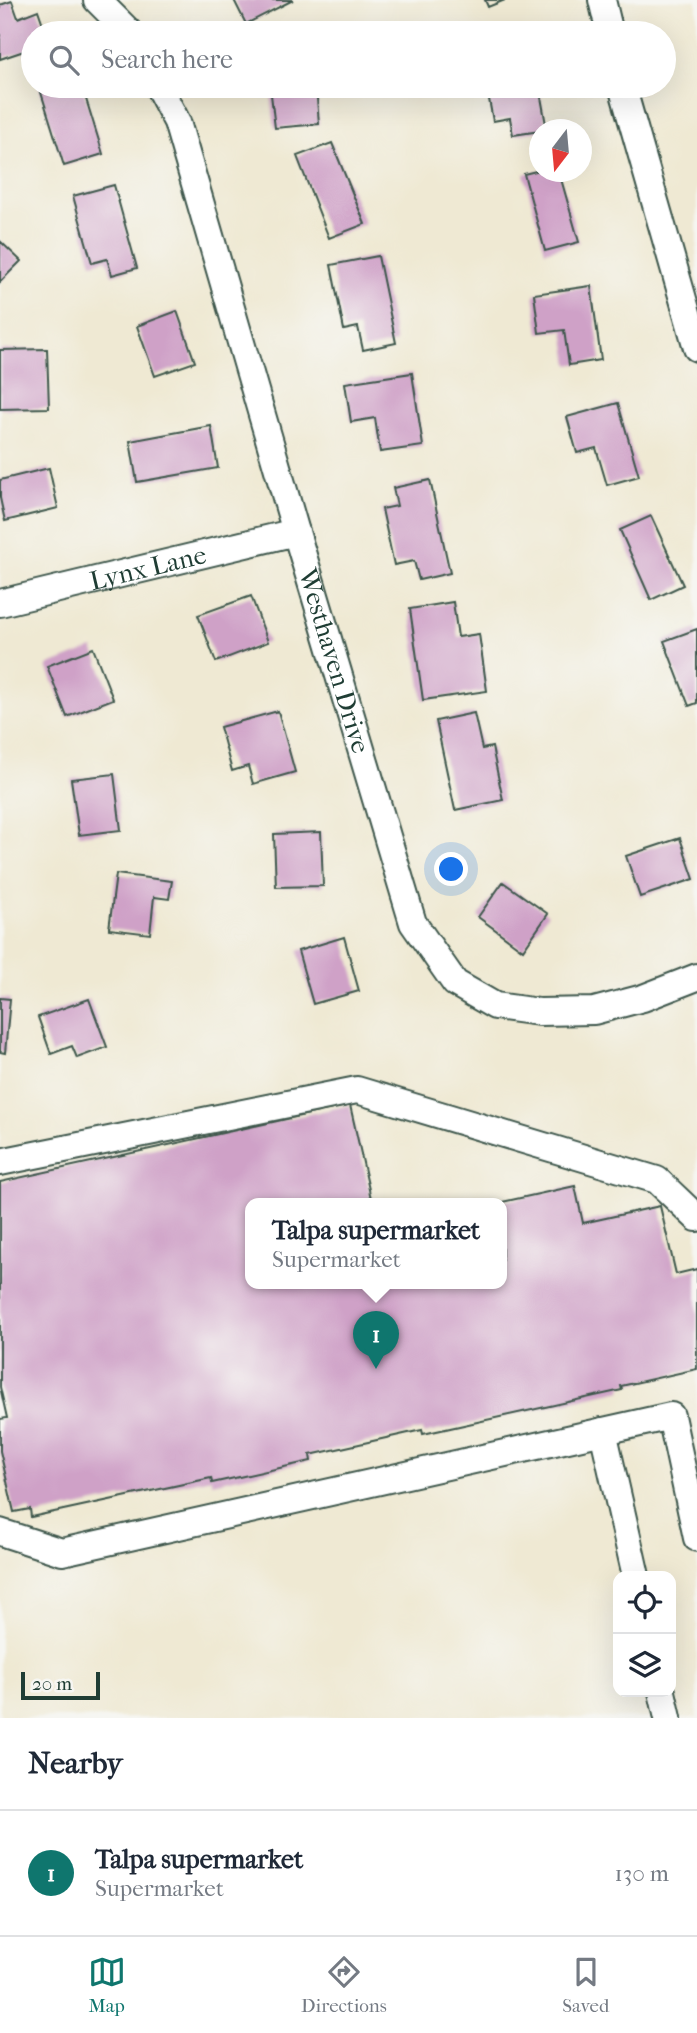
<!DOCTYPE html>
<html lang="en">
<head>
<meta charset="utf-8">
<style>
  :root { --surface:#fff; --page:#f2f2f3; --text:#1f2937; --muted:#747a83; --line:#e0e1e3; --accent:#0f766e }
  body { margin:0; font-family:"IM FELL French Canon",serif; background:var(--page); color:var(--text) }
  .controls { position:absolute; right:21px; bottom:21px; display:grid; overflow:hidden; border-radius:14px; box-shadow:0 7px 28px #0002 }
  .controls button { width:63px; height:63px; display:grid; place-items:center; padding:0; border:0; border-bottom:2px solid var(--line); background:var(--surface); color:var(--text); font:35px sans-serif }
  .compass { position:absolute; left:529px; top:119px; width:63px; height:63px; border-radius:50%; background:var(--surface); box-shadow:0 7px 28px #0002; rotate:196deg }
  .scale { position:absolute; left:21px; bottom:18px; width:79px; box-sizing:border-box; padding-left:7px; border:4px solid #1f3d34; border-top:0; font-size:19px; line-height:24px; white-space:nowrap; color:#1f3d34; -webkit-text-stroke:5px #f6f6f2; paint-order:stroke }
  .you { position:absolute; left:452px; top:870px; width:24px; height:24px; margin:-18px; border:5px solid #fff; border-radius:50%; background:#1a73e8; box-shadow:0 0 0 10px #1a73e833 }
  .badge { display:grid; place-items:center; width:46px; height:46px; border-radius:50%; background:var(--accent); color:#fff; font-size:23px; font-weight:700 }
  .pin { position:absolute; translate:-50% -58px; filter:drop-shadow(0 2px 4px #0008) }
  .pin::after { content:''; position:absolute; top:37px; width:24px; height:21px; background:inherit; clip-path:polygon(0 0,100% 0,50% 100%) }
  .popup { position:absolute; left:245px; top:1198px; width:262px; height:91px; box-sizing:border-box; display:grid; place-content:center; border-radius:14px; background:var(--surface); filter:drop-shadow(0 2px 5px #0005); font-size:23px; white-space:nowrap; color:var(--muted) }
  .popup b { font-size:26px; color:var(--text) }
  .popup::after { content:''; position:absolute; left:50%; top:100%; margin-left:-14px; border:14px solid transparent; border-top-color:var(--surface) }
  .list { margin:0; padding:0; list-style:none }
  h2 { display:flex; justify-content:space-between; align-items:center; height:91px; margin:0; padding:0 28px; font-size:30px }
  h2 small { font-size:23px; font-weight:400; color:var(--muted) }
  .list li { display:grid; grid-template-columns:46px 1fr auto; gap:21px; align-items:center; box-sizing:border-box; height:126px; padding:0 28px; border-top:2px solid var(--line) }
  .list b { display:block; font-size:26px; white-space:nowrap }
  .list p { margin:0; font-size:23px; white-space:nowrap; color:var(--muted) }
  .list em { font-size:23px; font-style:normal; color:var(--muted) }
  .icon { flex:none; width:38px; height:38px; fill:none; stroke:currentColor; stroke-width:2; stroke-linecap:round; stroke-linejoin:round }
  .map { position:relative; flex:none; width:697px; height:1718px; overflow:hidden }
  .search { position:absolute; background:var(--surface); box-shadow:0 7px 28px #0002; left:21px; right:21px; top:21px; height:77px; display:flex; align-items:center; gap:18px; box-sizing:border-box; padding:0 24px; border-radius:38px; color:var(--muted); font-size:26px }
  .sheet { height:217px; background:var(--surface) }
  nav { display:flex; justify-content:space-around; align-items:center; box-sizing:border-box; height:98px; border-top:2px solid var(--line); background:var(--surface); font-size:19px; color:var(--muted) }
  nav a { display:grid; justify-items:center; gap:4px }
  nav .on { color:var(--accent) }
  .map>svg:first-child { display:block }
  .building { fill:#cfa1c7 }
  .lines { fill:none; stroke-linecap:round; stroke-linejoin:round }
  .minor-casing { stroke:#3e574c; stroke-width:30 }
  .minor { stroke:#fff; stroke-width:26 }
  .labels { text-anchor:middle; stroke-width:5; stroke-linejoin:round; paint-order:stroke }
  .street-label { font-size:26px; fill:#1f3d34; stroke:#f6f6f2 }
</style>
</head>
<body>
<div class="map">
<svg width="697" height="1718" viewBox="0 0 697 1718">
  <rect width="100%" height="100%" fill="#f6f6f2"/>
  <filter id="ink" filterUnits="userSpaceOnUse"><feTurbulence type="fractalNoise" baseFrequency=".0143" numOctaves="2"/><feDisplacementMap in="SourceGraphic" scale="14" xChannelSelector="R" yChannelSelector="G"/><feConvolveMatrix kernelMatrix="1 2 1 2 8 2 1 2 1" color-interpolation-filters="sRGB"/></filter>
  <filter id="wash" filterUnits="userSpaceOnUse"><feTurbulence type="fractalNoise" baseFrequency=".00686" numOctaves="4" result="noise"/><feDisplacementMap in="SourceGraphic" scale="28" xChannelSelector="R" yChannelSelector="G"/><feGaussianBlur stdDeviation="1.57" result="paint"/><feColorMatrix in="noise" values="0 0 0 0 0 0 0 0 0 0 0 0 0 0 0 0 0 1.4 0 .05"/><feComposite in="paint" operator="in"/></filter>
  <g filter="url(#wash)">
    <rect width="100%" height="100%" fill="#efe9d3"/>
    <g id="blocks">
      <path class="building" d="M234,0H293L246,24Z
        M485,0H505L488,7Z
        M12,1L18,18L38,10L46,33H33V48L0,59V5Z
        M39,86H82L103,154L64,166Z
        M270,86H316L319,124L275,128Z
        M498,86H539L547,130L513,135L510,118L493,121L487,88Z
        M332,143L365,224L329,238L297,156Z
        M540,170L559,172L579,242L545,251L524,174Z
        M114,185L137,268L112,275L107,259L92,263L73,196Z
        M0,241L21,261L0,282Z
        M378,256L396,343L363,350L358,327L344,330L331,265Z
        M591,286L601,360L569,365L564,330L539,333L534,294Z
        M177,311L195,362L155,376L137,326Z
        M47,349L49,408L0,409V350Z
        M412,373L423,446L380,452L375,418L351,422L345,383Z
        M618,403L639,476L607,485L596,448L577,453L567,417Z
        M211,426L218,468L137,482L130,441Z
        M49,468L58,508L5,521L0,498V480Z
        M430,480L450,573L419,580L414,561L394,565L382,509L397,506L393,488Z
        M651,516L683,585L651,600L620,530Z
        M251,596L268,642L216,662L198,615Z
        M453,602L458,637L479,634L487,691L423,700L410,609Z
        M697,629V703L689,706L664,641Z
        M93,648L113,699L67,717L47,666Z
        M278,711L295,772L253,784L248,766L232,771L220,727Z
        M474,713L482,749L492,747L503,800L455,810L436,721Z
        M114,774L121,830L79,835L71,779Z
        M321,832L323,886L276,887L274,834Z
        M680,838L694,879L640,897L626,856Z
        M116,874L172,881L169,899L154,897L150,934L109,929Z
        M503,882L548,914L523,950L478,917Z
        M344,937L359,991L313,1004L298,951Z
        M0,998L10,999L5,1053L0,1052Z
        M89,999L107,1047L77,1058L72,1046L51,1054L38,1017Z
        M350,1105L372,1203H250V1283H502V1202L575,1186L583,1223L660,1206L676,1274L697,1269V1369L621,1386L622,1390L423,1434L422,1430L310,1455L311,1461L212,1483L211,1478L31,1517L30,1509L14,1512L0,1451V1419L7,1418L0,1387V1182Z"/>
    </g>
  </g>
  <g filter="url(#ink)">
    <use href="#blocks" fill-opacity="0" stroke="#3e574c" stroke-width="2"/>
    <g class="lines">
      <g class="minor-casing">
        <g id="minor">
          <path d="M97,0L130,33"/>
          <path d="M602,0L610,33"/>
          <path id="s1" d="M158,86L177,122L296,532L413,923L455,983L495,1006L539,1012L594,1011L643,998L697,977"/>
          <path d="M622,86L697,348"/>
          <path id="s2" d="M0,603L296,532"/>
          <path d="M0,1162L357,1090L657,1180L697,1218"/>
          <path d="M603,1431L636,1576"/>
          <path d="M0,1532L62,1552L671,1416L697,1538"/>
          <path d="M662,1692L668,1718"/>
        </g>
      </g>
      <use href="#minor" class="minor"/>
    </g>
  </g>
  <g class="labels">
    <g class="street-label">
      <text dy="9" stroke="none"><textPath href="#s2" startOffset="152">Lynx Lane</textPath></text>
      <text dy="9" stroke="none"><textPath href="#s1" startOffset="602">Westhaven Drive</textPath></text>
    </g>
  </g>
</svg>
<div class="controls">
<button><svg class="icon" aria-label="locate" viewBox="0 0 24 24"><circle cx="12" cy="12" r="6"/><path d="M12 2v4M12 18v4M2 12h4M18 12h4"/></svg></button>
<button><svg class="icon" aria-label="layers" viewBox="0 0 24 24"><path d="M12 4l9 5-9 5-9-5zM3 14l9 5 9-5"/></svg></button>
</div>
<svg class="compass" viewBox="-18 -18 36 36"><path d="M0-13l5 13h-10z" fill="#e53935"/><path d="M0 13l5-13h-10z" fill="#747a83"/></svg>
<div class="scale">20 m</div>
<div class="you"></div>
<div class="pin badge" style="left:376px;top:1369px">1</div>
<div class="popup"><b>Talpa supermarket</b>Supermarket</div>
<div class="search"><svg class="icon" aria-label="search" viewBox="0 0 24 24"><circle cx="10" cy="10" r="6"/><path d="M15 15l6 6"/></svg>Search here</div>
</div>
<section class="sheet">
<h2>Nearby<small></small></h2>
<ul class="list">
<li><span class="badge">1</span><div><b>Talpa supermarket</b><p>Supermarket</p></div><em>130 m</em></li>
</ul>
</section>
<nav>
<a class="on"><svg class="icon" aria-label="map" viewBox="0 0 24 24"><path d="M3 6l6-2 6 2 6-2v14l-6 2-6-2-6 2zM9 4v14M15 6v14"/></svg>Map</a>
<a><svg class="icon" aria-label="directions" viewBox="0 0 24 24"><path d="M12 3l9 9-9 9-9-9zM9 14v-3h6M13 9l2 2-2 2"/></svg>Directions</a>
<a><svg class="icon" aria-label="saved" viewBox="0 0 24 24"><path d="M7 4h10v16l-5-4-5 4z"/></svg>Saved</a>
</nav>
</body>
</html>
